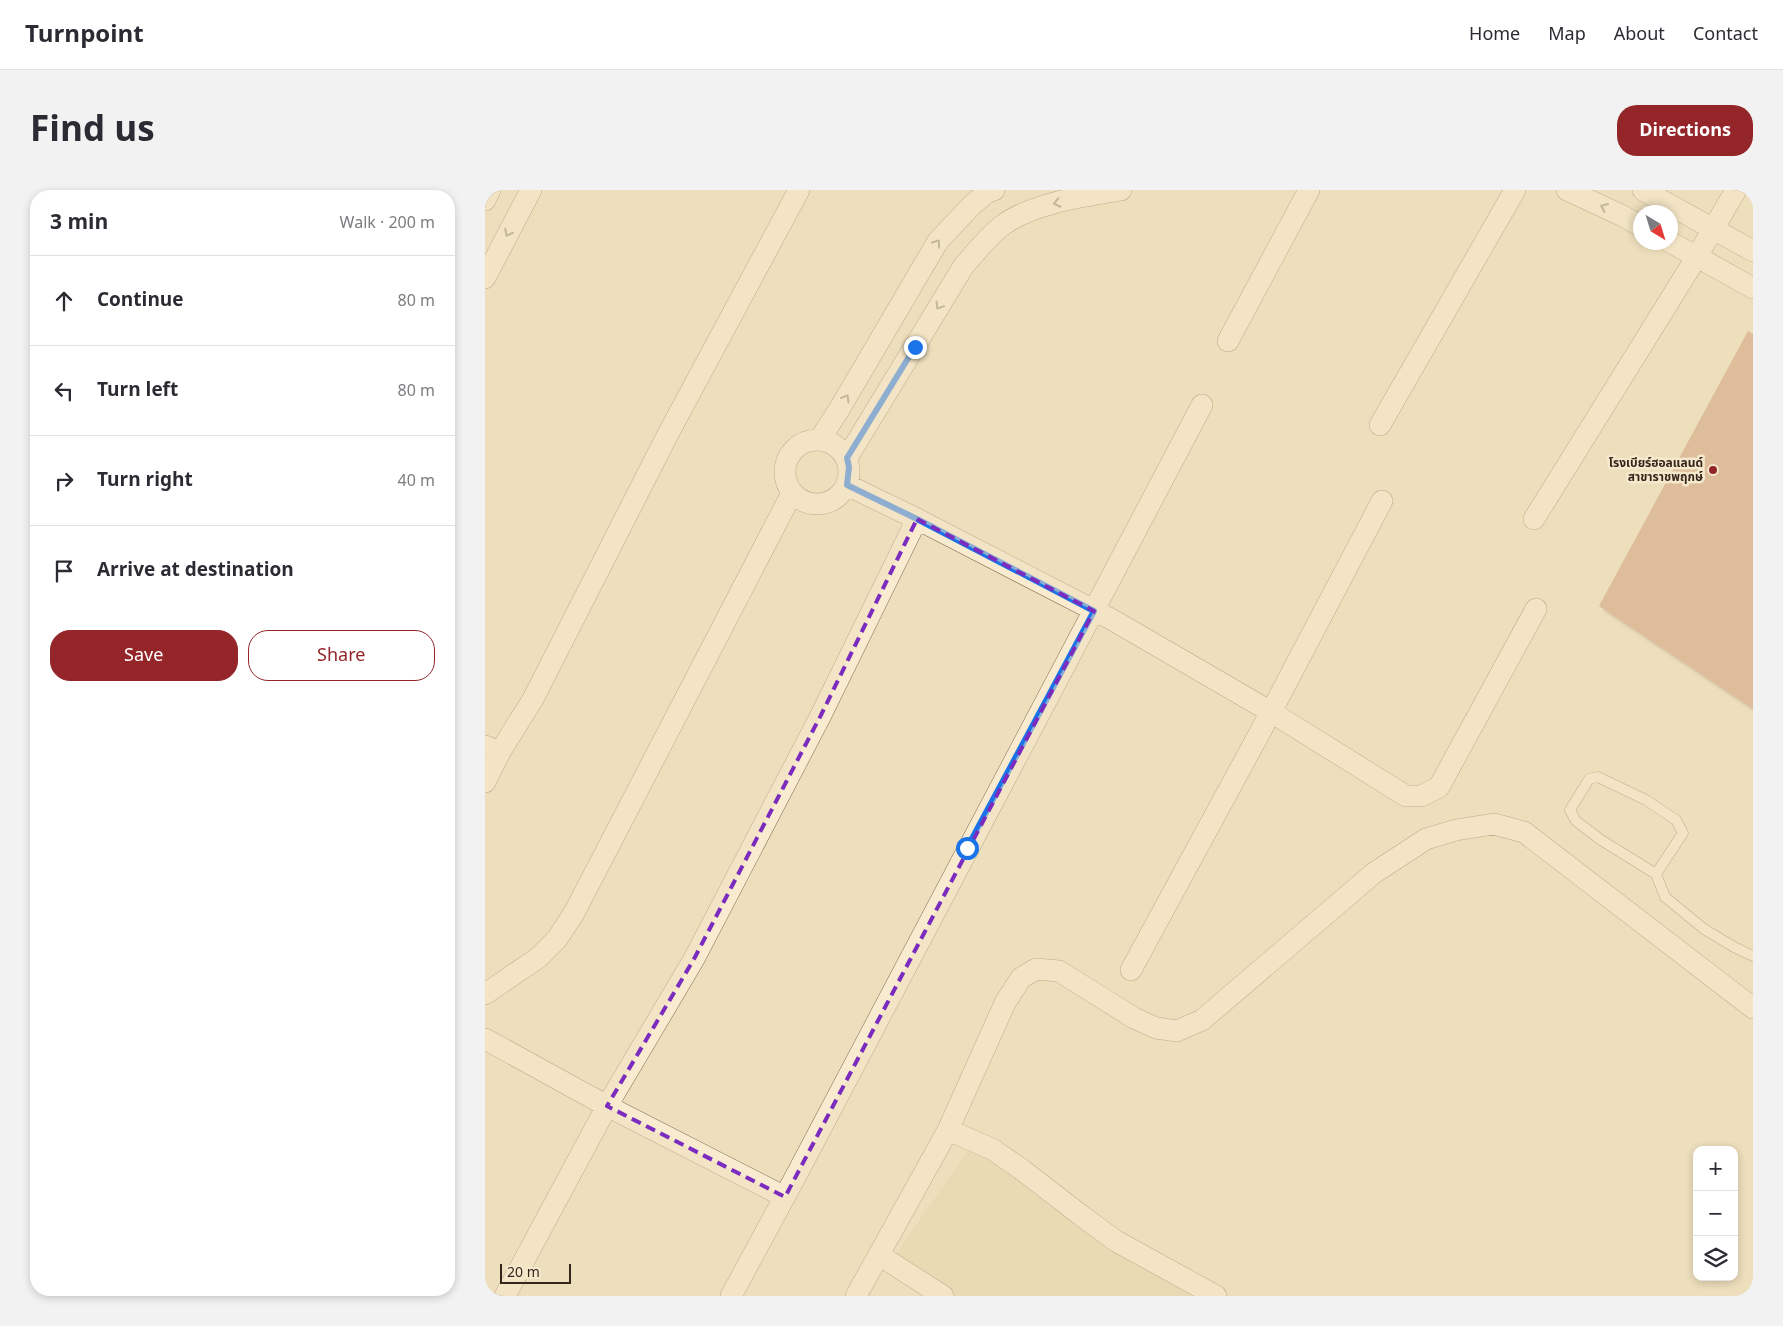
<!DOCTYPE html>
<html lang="en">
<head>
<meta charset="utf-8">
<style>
  :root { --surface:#fff; --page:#f2f2f3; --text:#2b2b33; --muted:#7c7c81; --line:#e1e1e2; --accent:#942629 }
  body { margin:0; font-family:Georgia,"Noto Sans Thai",serif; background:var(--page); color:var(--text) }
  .controls { position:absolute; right:15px; bottom:15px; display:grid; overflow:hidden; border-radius:10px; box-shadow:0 2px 8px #0003 }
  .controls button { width:45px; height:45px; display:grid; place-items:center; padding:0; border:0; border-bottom:1px solid var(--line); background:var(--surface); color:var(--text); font:25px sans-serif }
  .compass { position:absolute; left:1148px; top:15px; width:45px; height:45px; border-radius:50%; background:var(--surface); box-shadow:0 2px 8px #0003; rotate:142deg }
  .scale { position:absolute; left:15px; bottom:12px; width:71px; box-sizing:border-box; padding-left:5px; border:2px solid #34261b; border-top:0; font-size:14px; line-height:18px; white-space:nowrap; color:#34261b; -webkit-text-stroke:4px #f5e8cc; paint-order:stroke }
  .stop { position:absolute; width:15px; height:15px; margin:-11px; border:4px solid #1a73e8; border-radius:50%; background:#fff }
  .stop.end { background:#1a73e8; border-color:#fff; box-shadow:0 1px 5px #0008 }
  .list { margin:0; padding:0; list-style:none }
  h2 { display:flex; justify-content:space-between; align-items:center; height:65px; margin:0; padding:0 20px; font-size:21px }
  h2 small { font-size:16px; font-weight:400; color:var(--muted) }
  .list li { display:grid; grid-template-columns:32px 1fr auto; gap:15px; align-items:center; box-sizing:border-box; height:90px; padding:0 20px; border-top:1px solid var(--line) }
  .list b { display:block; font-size:19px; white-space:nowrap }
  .list em { font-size:16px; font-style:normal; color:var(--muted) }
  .actions { display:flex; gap:10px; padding:15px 20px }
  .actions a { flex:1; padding:11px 0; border:1px solid var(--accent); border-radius:20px; text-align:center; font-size:18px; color:var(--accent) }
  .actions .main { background:var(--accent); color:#fff }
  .icon { flex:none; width:28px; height:28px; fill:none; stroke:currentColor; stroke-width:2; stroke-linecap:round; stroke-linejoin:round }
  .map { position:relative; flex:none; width:1268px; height:1106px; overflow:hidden; border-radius:20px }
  header { display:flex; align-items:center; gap:30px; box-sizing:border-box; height:70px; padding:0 25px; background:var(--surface); border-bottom:1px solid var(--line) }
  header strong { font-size:24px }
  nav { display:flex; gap:28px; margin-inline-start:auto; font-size:18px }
  .intro { display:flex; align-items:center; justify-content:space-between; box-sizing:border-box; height:120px; padding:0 30px }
  h1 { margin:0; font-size:35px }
  .button { padding:12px 22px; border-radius:20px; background:var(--accent); color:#fff; font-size:18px; font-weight:700 }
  main { display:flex; gap:30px; padding:0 30px }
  aside { flex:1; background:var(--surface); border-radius:20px; box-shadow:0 2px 8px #0003 }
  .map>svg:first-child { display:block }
  .farmland { fill:#e3d8aa }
  .building { fill:#cc9572; filter:url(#shadow) }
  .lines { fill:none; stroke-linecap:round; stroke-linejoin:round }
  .service-casing { stroke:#856e56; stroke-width:11 }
  .minor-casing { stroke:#856e56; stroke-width:22 }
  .service { stroke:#f9ebcf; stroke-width:10 }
  .minor { stroke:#f9ebcf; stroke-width:21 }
  .oneway { stroke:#968875 }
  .route { stroke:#1a73e8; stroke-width:6 }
  .marked { fill:none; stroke:#7b2cbf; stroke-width:4; stroke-dasharray:10 6; stroke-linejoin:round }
  .poi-dot { fill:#942629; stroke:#f5e8cc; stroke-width:2 }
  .labels { text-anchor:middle; stroke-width:5; stroke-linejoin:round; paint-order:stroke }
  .poi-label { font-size:12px; font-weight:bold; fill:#34261b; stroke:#f5e8cc; text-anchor:end }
</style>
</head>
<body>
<header>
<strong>Turnpoint</strong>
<nav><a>Home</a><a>Map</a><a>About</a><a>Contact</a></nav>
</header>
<div class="intro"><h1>Find us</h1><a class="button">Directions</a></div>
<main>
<aside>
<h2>3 min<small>Walk · 200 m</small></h2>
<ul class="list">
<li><svg class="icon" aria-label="ahead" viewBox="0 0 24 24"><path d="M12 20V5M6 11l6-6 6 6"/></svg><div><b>Continue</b></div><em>80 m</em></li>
<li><svg class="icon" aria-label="left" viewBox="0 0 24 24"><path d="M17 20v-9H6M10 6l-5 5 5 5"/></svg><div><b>Turn left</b></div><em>80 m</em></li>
<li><svg class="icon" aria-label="right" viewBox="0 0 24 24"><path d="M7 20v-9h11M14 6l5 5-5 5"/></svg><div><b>Turn right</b></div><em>40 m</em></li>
<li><svg class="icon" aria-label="arrive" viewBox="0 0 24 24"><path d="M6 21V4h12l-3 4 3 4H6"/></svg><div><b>Arrive at destination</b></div></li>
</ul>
<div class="actions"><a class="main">Save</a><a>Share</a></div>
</aside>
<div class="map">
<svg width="1268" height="1106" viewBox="0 0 1268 1106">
  <defs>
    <filter id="shadow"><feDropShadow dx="4.5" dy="4.5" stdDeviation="1" flood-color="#0004"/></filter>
  </defs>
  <rect width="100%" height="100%" fill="#eddebc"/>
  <path class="farmland" d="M489,952L744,1106H453L408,1068Z"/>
  <path class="building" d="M1263,141L1268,144V519L1114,416Z"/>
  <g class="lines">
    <g class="service-casing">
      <path id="service" d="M1171,684L1198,643L1191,630L1161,610L1113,587L1104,589L1085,620L1091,631L1116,650L1171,684L1180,707L1219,739L1249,757L1268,766"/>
    </g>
    <g class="minor-casing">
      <path id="minor" d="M1082,0L1138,26L1156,36
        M1158,0L1268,61
        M0,10L5,0
        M1185,52L1268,98
        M0,88L46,0
        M743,151L824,0
        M895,235L1030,0
        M335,249L355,218L453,51L488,14L503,2L509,0
        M300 282a32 32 0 1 1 64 0a32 32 0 1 1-64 0Z
        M362,268L478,77C491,62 503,46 518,35C548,13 600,6 636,0
        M362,295L432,329L626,429L786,522L921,606H936L954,597L1051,419
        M1049,329L1211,68L1251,0
        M0,556L15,562L48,509L183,244L314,0
        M0,592L15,562
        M646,780L786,522L897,311
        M0,804L53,768L72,749L89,723L307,303
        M0,849L122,916L300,1007
        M463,940L507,959L536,979L597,1026L631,1051L731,1106
        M394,1065L458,1106
        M20,1106L122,916L209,769L336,525L432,329
        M246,1106L314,980L717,215
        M371,1106L463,940L520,813L536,788L551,779L574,781L649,828L671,838L692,841L717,830L889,683L941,649L971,640L1009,634L1039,642L1268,818"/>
    </g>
    <use href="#service" class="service"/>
    <use href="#minor" class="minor"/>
  </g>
  <defs><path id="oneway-chevron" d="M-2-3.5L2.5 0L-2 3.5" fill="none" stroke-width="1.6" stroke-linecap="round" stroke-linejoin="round" transform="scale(1.25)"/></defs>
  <g class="oneway">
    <use href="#oneway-chevron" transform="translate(572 13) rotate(168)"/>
    <use href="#oneway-chevron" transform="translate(1119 17) rotate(-155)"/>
    <use href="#oneway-chevron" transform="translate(23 43) rotate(117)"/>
    <use href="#oneway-chevron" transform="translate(452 53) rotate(-55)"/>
    <use href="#oneway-chevron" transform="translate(454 116) rotate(121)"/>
    <use href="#oneway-chevron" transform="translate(361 208) rotate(-59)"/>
  </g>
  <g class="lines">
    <path class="route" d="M430,157L362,268L364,277L362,295L432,329L609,421L482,658"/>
  </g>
  <path d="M0 0H1268V1106H0ZM432,329L609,421L300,1007L122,916L209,769L336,525Z" fill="#eddebc" fill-opacity=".55" fill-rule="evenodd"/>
  <path class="marked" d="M432,329L609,421L300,1007L122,916L209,769L336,525Z"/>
  <circle class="poi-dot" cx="1228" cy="280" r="5"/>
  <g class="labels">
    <g class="poi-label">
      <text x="1218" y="277">โรงเบียร์ฮอลแลนด์<tspan x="1218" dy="14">สาขาราชพฤกษ์</tspan></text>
    </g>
  </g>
</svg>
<div class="controls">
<button>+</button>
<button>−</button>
<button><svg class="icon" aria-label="layers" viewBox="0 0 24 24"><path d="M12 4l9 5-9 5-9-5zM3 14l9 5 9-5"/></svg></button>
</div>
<svg class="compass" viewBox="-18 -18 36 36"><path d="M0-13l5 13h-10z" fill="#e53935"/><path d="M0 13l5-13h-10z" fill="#7c7c81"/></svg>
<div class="scale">20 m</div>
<div class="stop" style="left:482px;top:658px"></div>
<div class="stop end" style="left:430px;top:157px"></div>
</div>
</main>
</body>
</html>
